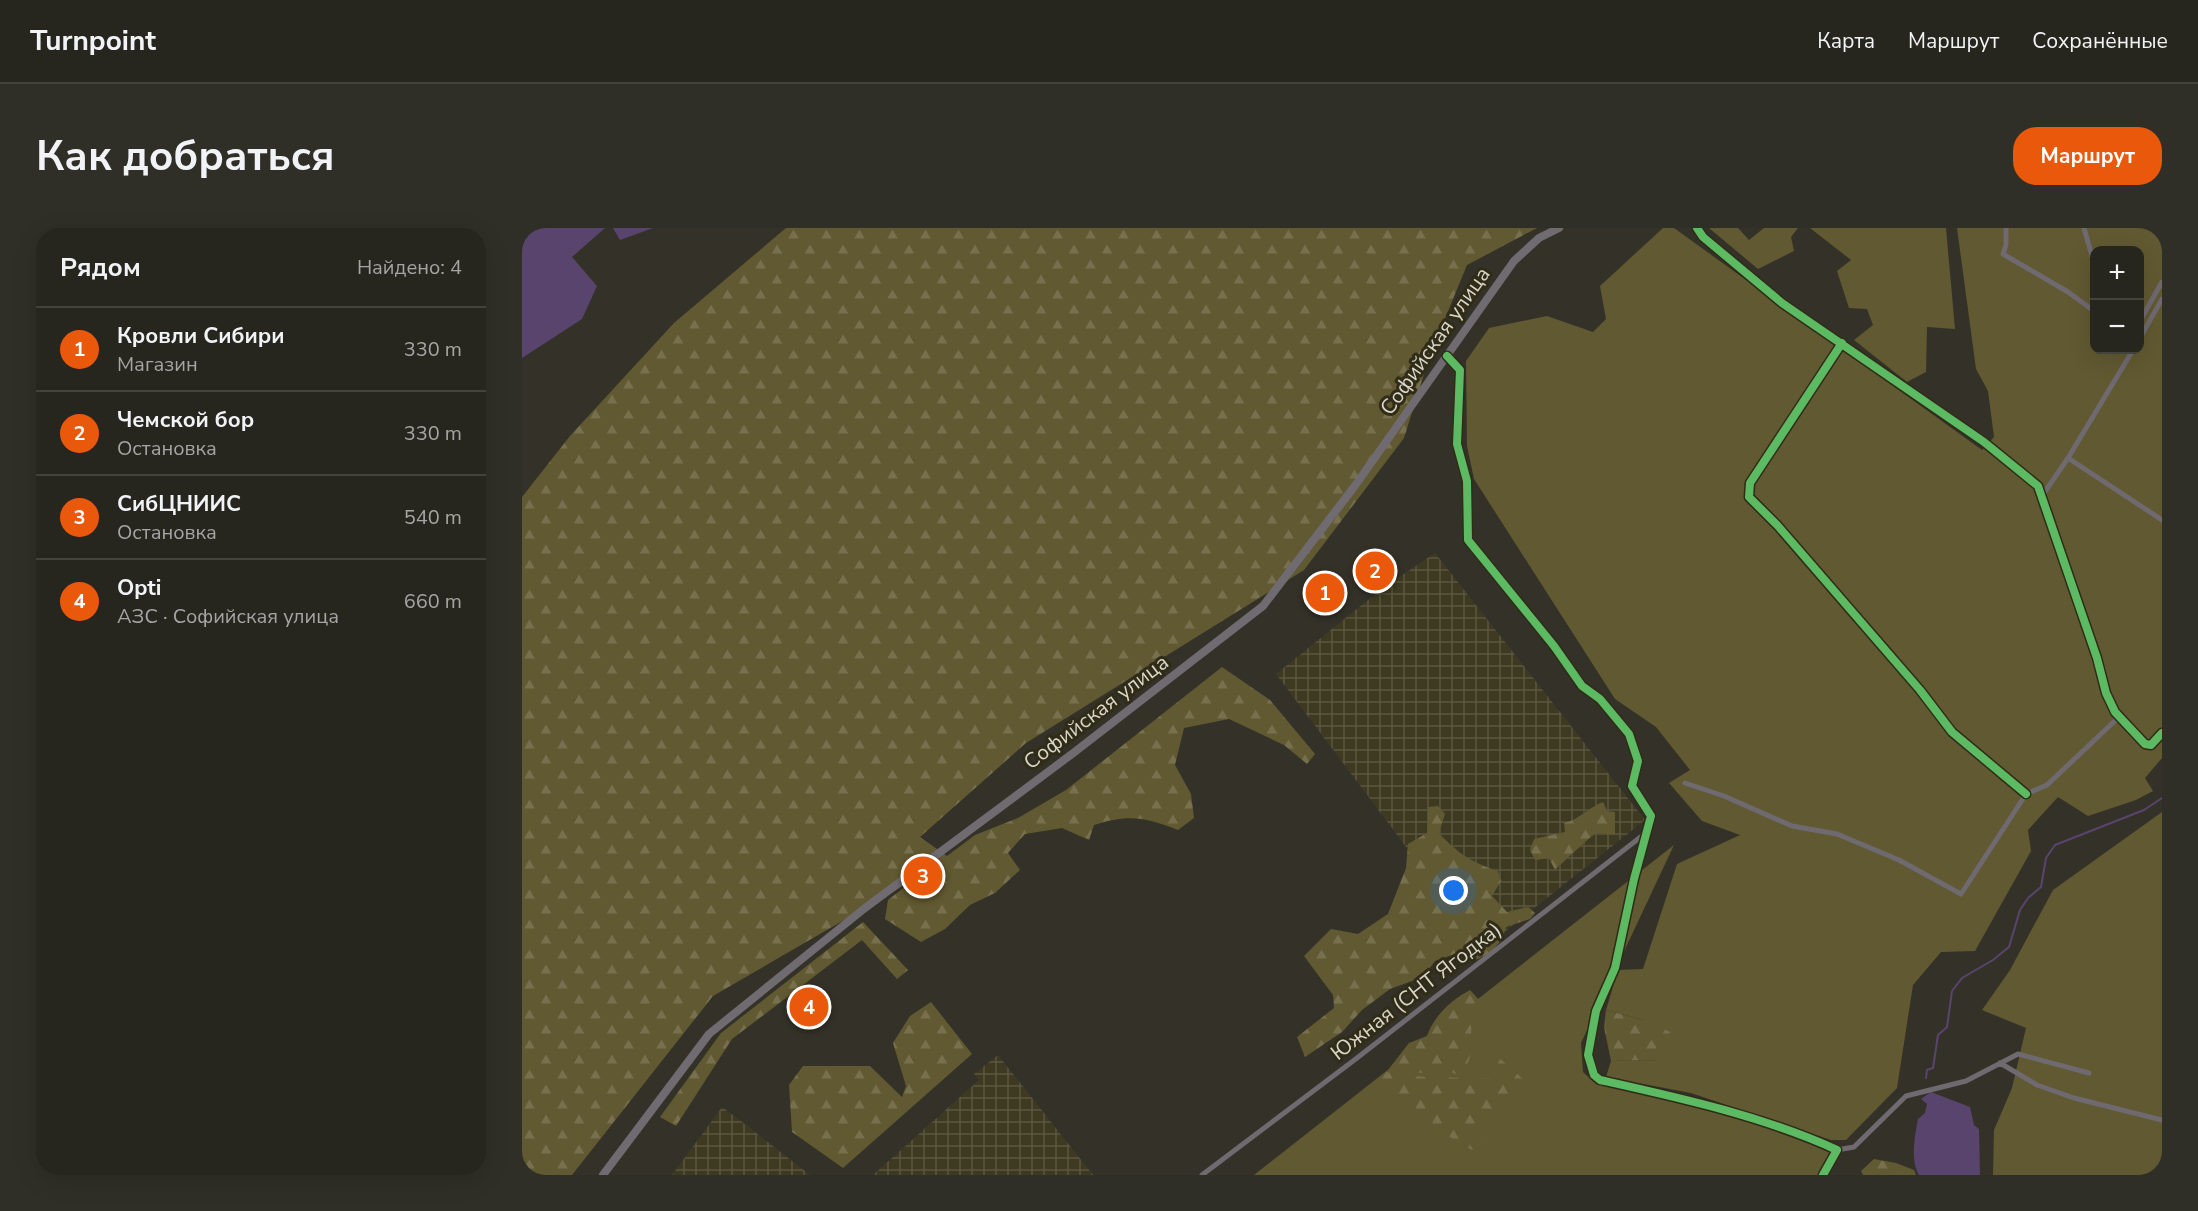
<!DOCTYPE html>
<html lang="ru">
<head>
<meta charset="utf-8">
<style>
  :root { --surface:#27261e; --page:#2f2e27; --text:#f1f3f6; --muted:#a4a5a4; --line:#43433c; --accent:#ea580c }
  body { margin:0; font-family:"Nunito Sans",sans-serif; background:var(--page); color:var(--text) }
  .controls { position:absolute; right:18px; top:18px; display:grid; overflow:hidden; border-radius:12px; box-shadow:0 6px 24px #0002 }
  .controls button { width:54px; height:54px; display:grid; place-items:center; padding:0; border:0; border-bottom:2px solid var(--line); background:var(--surface); color:var(--text); font:30px sans-serif }
  .you { position:absolute; left:932px; top:663px; width:21px; height:21px; margin:-15px; border:4px solid #fff; border-radius:50%; background:#1a73e8; box-shadow:0 0 0 9px #1a73e833 }
  .badge { display:grid; place-items:center; width:39px; height:39px; border-radius:50%; background:var(--accent); color:#fff; font-size:20px; font-weight:700 }
  .pin { position:absolute; translate:-50% -50%; border:3px solid #fff; box-shadow:0 2px 6px #0006 }
  .list { margin:0; padding:0; list-style:none }
  h2 { display:flex; justify-content:space-between; align-items:center; height:78px; margin:0; padding:0 24px; font-size:26px }
  h2 small { font-size:20px; font-weight:400; color:var(--muted) }
  .list li { display:grid; grid-template-columns:39px 1fr auto; gap:18px; align-items:center; box-sizing:border-box; height:84px; padding:0 24px; border-top:2px solid var(--line) }
  .list b { display:block; font-size:22px; white-space:nowrap }
  .list p { margin:0; font-size:20px; white-space:nowrap; color:var(--muted) }
  .list em { font-size:20px; font-style:normal; color:var(--muted) }
  .map { position:relative; flex:none; width:1640px; height:947px; overflow:hidden; border-radius:24px }
  header { display:flex; align-items:center; gap:36px; box-sizing:border-box; height:84px; padding:0 30px; background:var(--surface); border-bottom:2px solid var(--line) }
  header strong { font-size:28px }
  nav { display:flex; gap:33px; margin-inline-start:auto; font-size:21px }
  .intro { display:flex; align-items:center; justify-content:space-between; box-sizing:border-box; height:144px; padding:0 36px }
  h1 { margin:0; font-size:42px }
  .button { padding:15px 27px; border-radius:24px; background:var(--accent); color:#fff; font-size:21px; font-weight:700 }
  main { display:flex; gap:36px; padding:0 36px }
  aside { flex:1; background:var(--surface); border-radius:24px; box-shadow:0 6px 24px #0002 }
  .map>svg:first-child { display:block }
  .industrial { fill:url(#industrial-grid) }
  .green { fill:#615931; fill-rule:evenodd }
  .forest { fill:url(#forest-firs) }
  .water { fill:#59446e }
  .lines { fill:none; stroke-linecap:round; stroke-linejoin:round }
  .stream { stroke:#59446e; stroke-width:2 }
  .street { stroke:#6f6970; stroke-width:5 }
  .secondary { stroke:#706b71; stroke-width:8 }
  .cycleway-casing { stroke:#302c18; stroke-width:11 }
  .cycleway { stroke:#5cba63; stroke-width:8 }
  .labels { text-anchor:middle; stroke-width:6; stroke-linejoin:round; paint-order:stroke }
  .street-label { font-size:21px; fill:#d8d5c9; stroke:#302c18 }
</style>
</head>
<body>
<header>
<strong>Turnpoint</strong>
<nav><a>Карта</a><a>Маршрут</a><a>Сохранённые</a></nav>
</header>
<div class="intro"><h1>Как добраться</h1><a class="button">Маршрут</a></div>
<main>
<aside>
<h2>Рядом<small>Найдено: 4</small></h2>
<ul class="list">
<li><span class="badge">1</span><div><b>Кровли Сибири</b><p>Магазин</p></div><em>330 m</em></li>
<li><span class="badge">2</span><div><b>Чемской бор</b><p>Остановка</p></div><em>330 m</em></li>
<li><span class="badge">3</span><div><b>СибЦНИИС</b><p>Остановка</p></div><em>540 m</em></li>
<li><span class="badge">4</span><div><b>Opti</b><p>АЗС · Софийская улица</p></div><em>660 m</em></li>
</ul>
</aside>
<div class="map">
<svg width="1640" height="947" viewBox="0 0 1640 947">
  <defs>
    <pattern id="industrial-grid" width="8" height="8" patternUnits="userSpaceOnUse" patternTransform="scale(1.5)"><rect width="8" height="8" fill="#3e3a21"/><path d="M0 4h8M4 0v8" fill="none" stroke="#595640"/></pattern>
    <pattern id="forest-firs" width="22" height="20" patternUnits="userSpaceOnUse" patternTransform="scale(1.5)"><rect width="22" height="20" fill="#615931"/><path d="M5 1l3.5 6h-7zM16 11l3.5 6h-7z" fill="#77704e"/></pattern>
  </defs>
  <rect width="100%" height="100%" fill="#343228"/>
  <path class="industrial" d="M913,325L1123,592L961,721L754,446L861,360Z
    M476,827L571,947H351L457,852L452,846Z
    M200,879L215,890L288,947H150Z"/>
  <path class="green" d="M1141,0H1152L1460,222L1472,209L1466,163L1454,141L1435,0H1640V530L1623,550L1631,563L1614,572L1566,588L1536,569L1506,602L1509,623L1453,723L1419,724L1391,757L1375,860L1324,912H1309L1169,865L1084,849L1089,833L1140,832L1122,792L1084,782L1096,742L1121,741L1155,636L1218,607L1180,593L1147,555L1168,542L1134,499L1093,471L952,251L945,218L944,133L967,100L1025,88L1071,104L1084,91L1078,58ZM1572,22H1618V122H1572Z
    M1187,0H1216L1227,12L1242,0H1276L1269,9L1272,23L1236,41Z
    M1288,0H1424L1433,101L1405,99L1404,144L1385,154L1332,112L1351,97L1345,81L1327,80L1315,43L1329,32Z
    M1640,584V947H1471L1472,902L1490,860L1504,800L1460,782L1488,742L1531,662Z
    M1152,617L1059,815L1061,844L1074,856L1172,874L1309,923L1298,947H732Z"/>
  <path class="forest" d="M264,0H1015L945,37L908,127L882,210L782,342L504,515L398,609L425,628L453,607L496,590L544,562L700,439L748,472L793,526L785,536L762,517L707,491L662,500L653,537L669,566L672,590L656,602C623,589 606,586 572,597L567,612L540,600L503,606L486,625L498,642L473,665L448,677L423,701L399,714L363,691L366,672L393,651L191,768L50,947H0V269L48,208L152,95Z
    M1081,574L1085,583L1093,584V606C1087,607 1078,604 1073,606C1070,607 1038,637 1033,642L1027,630L1013,632L1008,622L1012,611L1043,604L1042,595C1057,592 1067,579 1081,574Z
    M916,578L923,586L917,605C935,625 951,635 976,643L979,653L970,668L985,684L1006,679L1013,685L1008,691L984,699C979,720 962,731 942,735L930,727L913,733L901,749L868,761L840,782L820,804L783,829L775,809L812,780L811,767L782,728L809,701L836,706L866,686L884,640L886,616L905,605L906,579Z
    M341,694L386,742L375,751L340,712L210,811L154,898L138,889L199,805Z
    M948,762L959,774L956,782L962,798L950,795C947,814 954,834 936,847L919,840L900,845L866,842L887,815L905,808C912,788 929,772 948,762Z
    M409,774L450,826L321,940L270,904L267,857L281,838H348L380,869L384,858L371,815L388,788Z
    M1084,782L1122,792L1148,804L1140,832L1089,833L1082,799Z
    M968,828H975L1002,852L984,871L983,881C959,892 967,905 952,922C931,917 878,866 858,849L865,844L881,848L977,851L984,858L987,852L974,841Z
    M1352,931L1374,935L1392,942L1394,947H1341L1339,943Z"/>
  <path class="water" d="M0,0H83L50,29L75,58L60,91L0,130Z
    M91,0H131L98,12Z
    M1409,864L1448,879L1452,897L1457,901L1458,947H1397C1388,932 1393,907 1396,891L1403,885L1405,876L1399,871Z"/>
  <g class="lines">
    <path class="stream" d="M1404,850L1405,842L1411,840L1416,807L1425,799L1430,763L1440,750L1471,732L1487,719L1498,682L1506,670L1519,659L1524,630L1533,617L1622,582L1640,570"/>
    <path class="street" d="M1175,0L1181,9L1260,75L1462,214L1516,258L1575,430L1584,465L1593,484L1623,516L1629,517L1640,505
      M1484,0V17L1481,26L1546,64L1572,83
      M1562,0L1572,35
      M1618,93L1640,54
      M1618,110L1640,71
      M1320,115L1228,255L1227,269L1256,298L1398,462L1430,504L1504,566
      M925,128L938,142L935,216L945,253L946,312L1032,418L1060,458L1078,471L1107,506L1116,533L1110,558L1129,588L1112,651L1093,740L1074,783L1066,827L1072,847L1078,852C1158,870 1241,888 1315,922L1301,947
      M1546,230L1611,122
      M1520,268L1546,230L1640,292
      M1163,555L1202,568L1270,598L1315,606L1377,632L1439,666L1504,566L1525,557L1598,488
      M1478,835L1515,857L1552,870L1640,892
      M1315,922L1332,919L1384,868L1444,853L1496,826L1567,845
      M680,947L835,830L1125,604"/>
    <path class="secondary" d="M81,947L187,806L343,680L550,526L741,378L832,259L992,33L1017,10L1037,0"/>
    <g class="cycleway-casing">
      <path id="cycleway" d="M1175,0L1181,9L1260,75L1462,214L1516,258L1575,430L1584,465L1593,484L1623,516L1629,517L1640,505
        M1320,115L1228,255L1227,269L1256,298L1398,462L1430,504L1504,566
        M925,128L938,142L935,216L945,253L946,312L1032,418L1060,458L1078,471L1107,506L1116,533L1110,558L1129,588L1112,651L1093,740L1074,783L1066,827L1072,847L1078,852C1158,870 1241,888 1315,922L1301,947"/>
    </g>
    <use href="#cycleway" class="cycleway"/>
  </g>
  <g class="labels">
    <g class="street-label">
      <text transform="translate(913 113) rotate(-55)" y="7">Софийская улица</text>
      <text transform="translate(574 484) rotate(-37)" y="7">Софийская улица</text>
      <text transform="translate(894 763) rotate(-38)" y="7">Южная (СНТ Ягодка)</text>
    </g>
  </g>
</svg>
<div class="controls">
<button>+</button>
<button>−</button>
</div>
<div class="you"></div>
<div class="pin badge" style="left:803px;top:365px">1</div>
<div class="pin badge" style="left:853px;top:343px">2</div>
<div class="pin badge" style="left:401px;top:648px">3</div>
<div class="pin badge" style="left:287px;top:779px">4</div>
</div>
</main>
</body>
</html>
